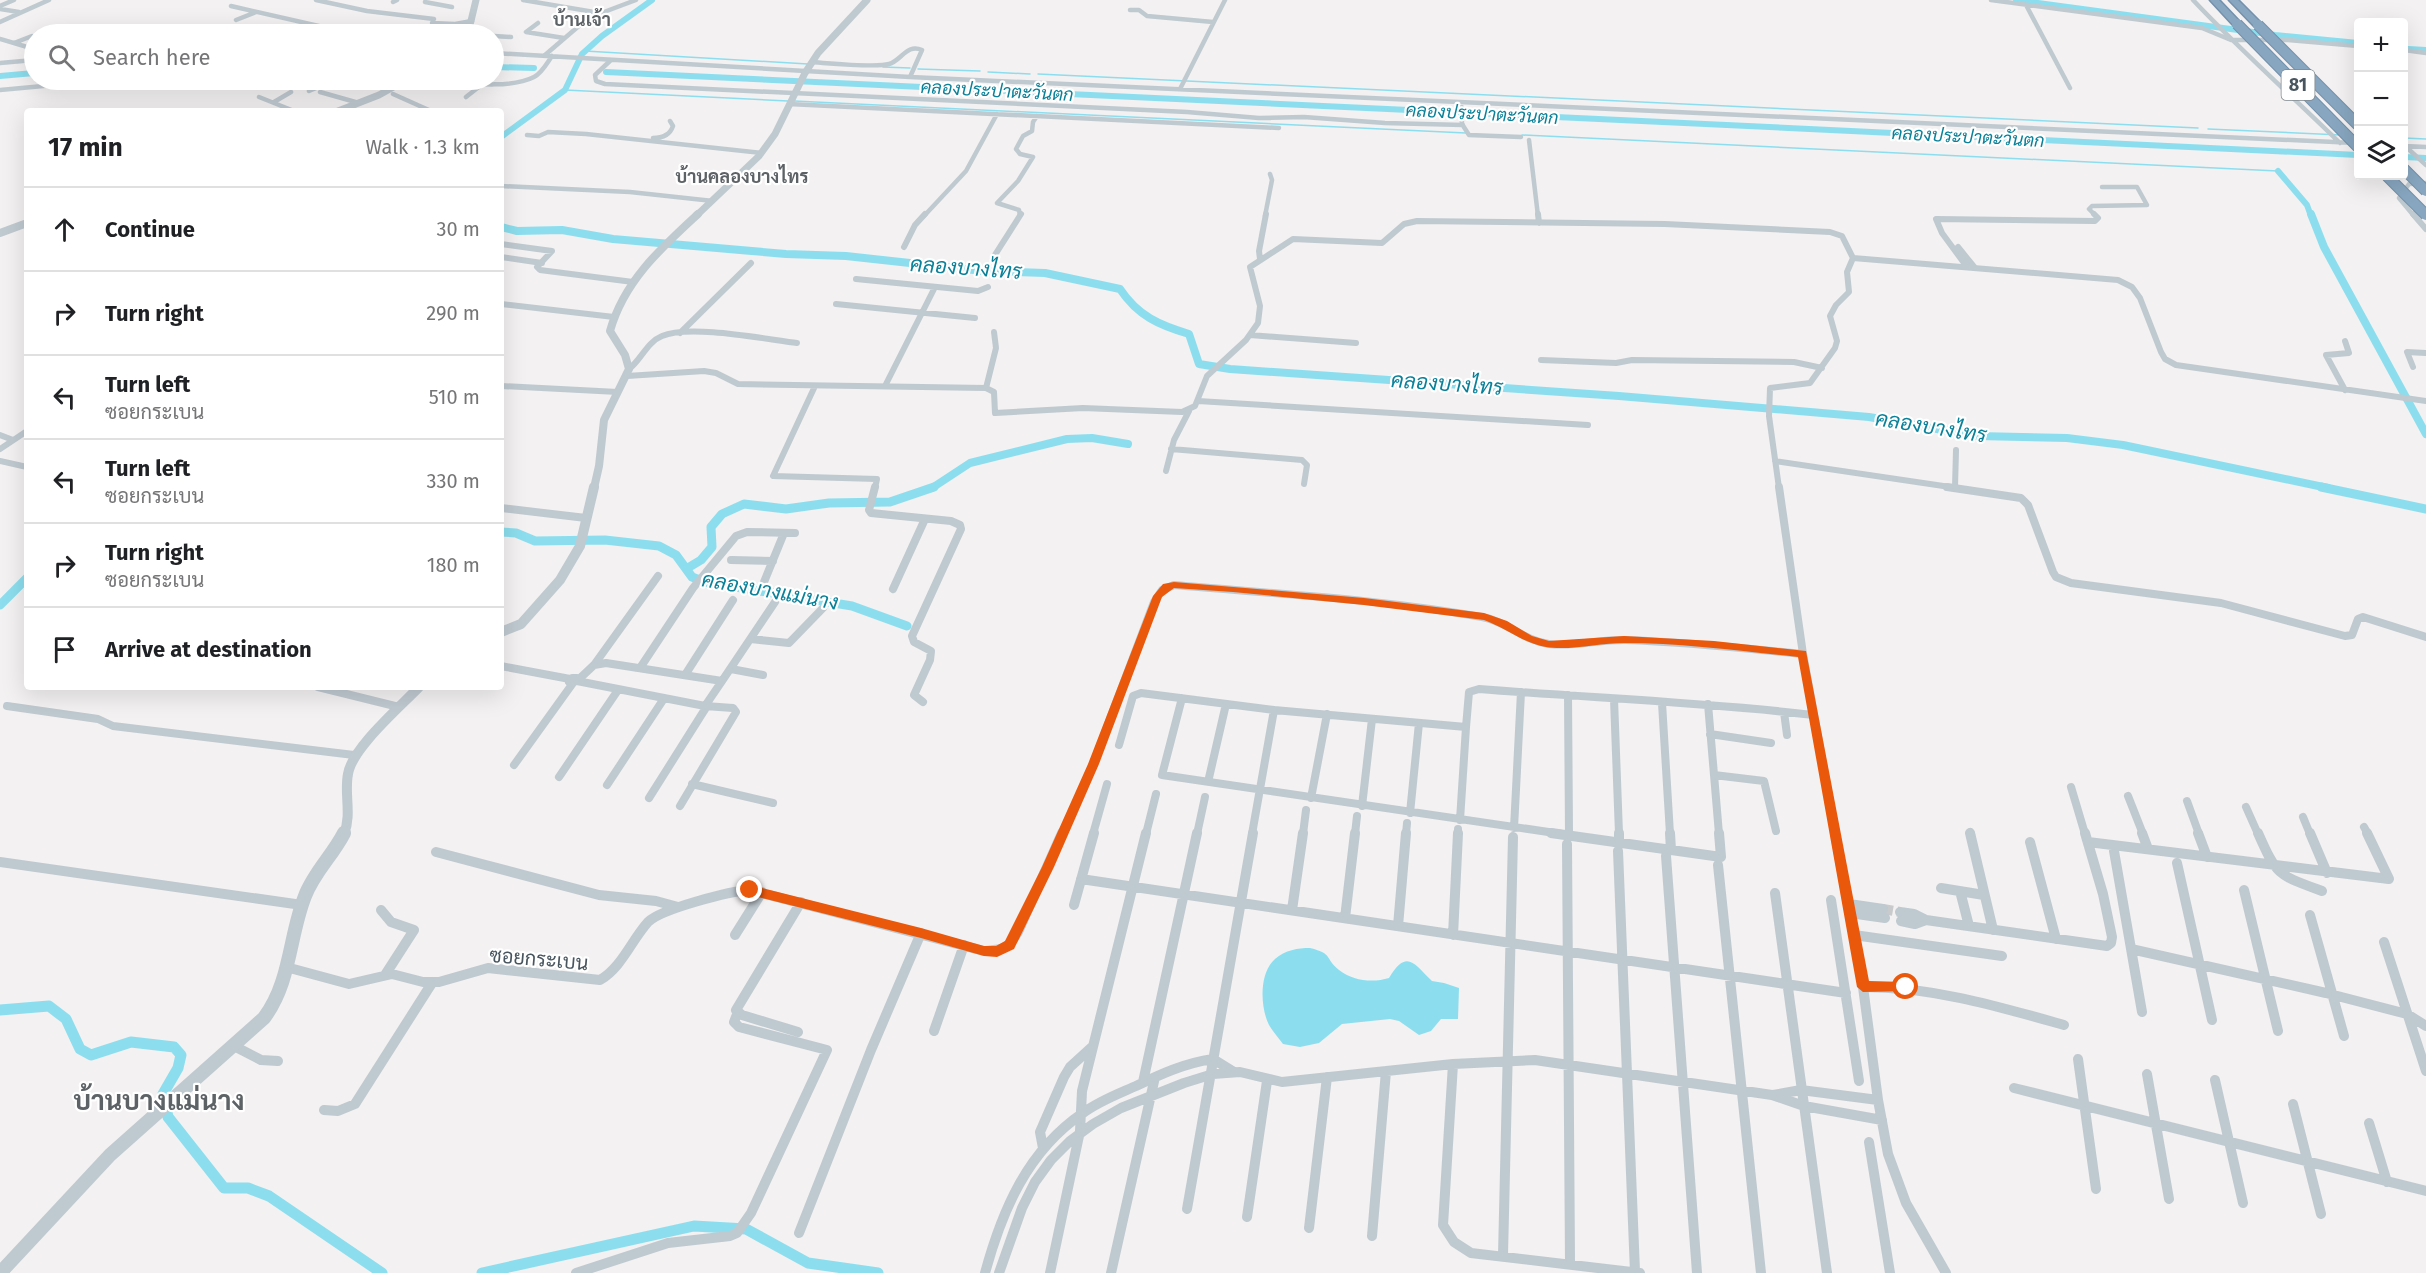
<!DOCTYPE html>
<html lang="en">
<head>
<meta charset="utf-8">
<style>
  :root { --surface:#fff; --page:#f2f2f2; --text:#202124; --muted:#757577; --line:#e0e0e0 }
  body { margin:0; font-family:"Fira Sans",Sarabun,sans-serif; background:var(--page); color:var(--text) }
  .controls { position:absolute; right:18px; top:18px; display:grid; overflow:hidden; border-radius:6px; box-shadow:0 6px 24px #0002 }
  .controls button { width:54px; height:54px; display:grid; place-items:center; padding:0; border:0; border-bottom:2px solid var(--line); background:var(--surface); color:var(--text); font:30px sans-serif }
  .stop { position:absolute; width:18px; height:18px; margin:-14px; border:4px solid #ea580c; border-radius:50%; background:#fff }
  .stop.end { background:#ea580c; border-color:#fff; box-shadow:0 2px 6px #0008 }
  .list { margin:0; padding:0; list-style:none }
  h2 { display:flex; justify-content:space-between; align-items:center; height:78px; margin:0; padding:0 24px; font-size:26px }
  h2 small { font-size:20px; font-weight:400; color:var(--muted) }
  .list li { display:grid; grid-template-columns:39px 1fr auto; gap:18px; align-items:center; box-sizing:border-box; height:84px; padding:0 24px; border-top:2px solid var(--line) }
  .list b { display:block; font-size:22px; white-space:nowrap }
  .list p { margin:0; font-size:20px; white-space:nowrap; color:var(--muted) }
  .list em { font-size:20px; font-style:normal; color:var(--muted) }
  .icon { flex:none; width:33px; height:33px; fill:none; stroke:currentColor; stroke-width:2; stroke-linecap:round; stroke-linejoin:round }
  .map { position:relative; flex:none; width:2426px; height:1273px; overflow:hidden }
  .search { position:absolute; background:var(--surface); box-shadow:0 6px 24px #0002; left:24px; top:24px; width:480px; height:66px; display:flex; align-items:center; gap:15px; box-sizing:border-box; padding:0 21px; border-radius:33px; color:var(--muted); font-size:22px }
  .panel { position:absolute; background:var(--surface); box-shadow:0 6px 24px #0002; left:24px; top:108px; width:480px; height:582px; border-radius:6px }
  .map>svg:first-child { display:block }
  .water { fill:#8cdeee }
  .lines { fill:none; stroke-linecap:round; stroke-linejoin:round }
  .stream { stroke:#8cdeee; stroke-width:1.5 }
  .canal-far3 { stroke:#8cdeee; stroke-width:6 }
  .canal-far2 { stroke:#8cdeee; stroke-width:8 }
  .canal-far1 { stroke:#8cdeee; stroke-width:9 }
  .canal { stroke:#8cdeee; stroke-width:11 }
  .minor-tunnel { stroke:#c8cacc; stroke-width:10; stroke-dasharray:10 4.5; stroke-linecap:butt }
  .motorway-casing { stroke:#7391ac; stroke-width:3 }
  .minor-far3 { stroke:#bfc9d0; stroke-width:4.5 }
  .minor-far2 { stroke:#bfc9d0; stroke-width:6 }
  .minor-far1 { stroke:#bfc9d0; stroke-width:8 }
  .minor { stroke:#bfc9d0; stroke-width:10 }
  .tertiary-far3 { stroke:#bfc9d0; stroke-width:7 }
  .tertiary-far2 { stroke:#bfc9d0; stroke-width:8 }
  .tertiary-far1 { stroke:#bfc9d0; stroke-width:10 }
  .tertiary { stroke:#bfc9d0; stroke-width:14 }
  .motorway { fill:#88a6c0; fill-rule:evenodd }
  .motorway-bridge-casing { stroke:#7391ac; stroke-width:12; stroke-linecap:butt }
  .motorway-bridge { stroke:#88a6c0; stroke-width:10 }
  .route { fill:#ea580c }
  .labels { text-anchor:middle; stroke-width:4.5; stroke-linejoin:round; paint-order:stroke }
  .far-quarter-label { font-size:18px; font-weight:bold; fill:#5d6266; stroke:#fff }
  .shield { fill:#fff; stroke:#7f888f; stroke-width:1.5 }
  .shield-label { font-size:18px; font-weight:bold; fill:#48555f }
  .far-water-label { font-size:18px; font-style:italic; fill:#0a8199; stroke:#fff }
  .street-label { font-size:20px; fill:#48555f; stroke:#fff }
  .water-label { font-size:21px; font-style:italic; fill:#0a8199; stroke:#fff }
  .near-quarter-label { font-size:27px; font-weight:bold; fill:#5d6266; stroke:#fff }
</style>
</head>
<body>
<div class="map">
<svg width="2426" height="1273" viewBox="0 0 2426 1273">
  <rect width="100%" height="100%" fill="#f3f1f1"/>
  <path class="water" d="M1310,948C1334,954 1324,958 1339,970C1353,981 1373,983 1389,978C1407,948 1414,964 1432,981L1444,983L1459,988L1458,1019H1441L1431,1031L1419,1035L1399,1021L1390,1019L1342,1024L1319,1043L1300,1047L1283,1044C1279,1038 1273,1032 1269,1025C1260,1007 1259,973 1275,959C1285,950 1298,948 1310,948Z"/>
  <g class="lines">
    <path class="stream" d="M585,51L808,64
      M883,67L910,68
      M918,69L980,71
      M988,72L1030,74
      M1038,74L2198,128
      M565,90L788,101
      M794,101L1466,133
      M2208,129L2341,135
      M1522,135L2278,171
      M2404,138L2426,139"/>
    <path class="canal-far3" d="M2016,0L2275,35L2358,43
      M2408,49L2426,50
      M494,67L534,68
      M606,72L2358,155
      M0,76L34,73
      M501,137L565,90L582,54L602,36L652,0
      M2404,157L2426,158
      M2278,171L2307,205L2311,216"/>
    <path class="canal-far2" d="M2311,214L2324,247L2426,434
      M501,227L517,231L562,230L613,239L786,254L846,256L983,271L1045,273L1120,289C1138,316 1159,325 1189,334L1199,364L1230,369L1619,396L1869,417L1977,436L2067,438L2123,445L2328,488
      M932,488L970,463L1067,439L1092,438L1128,444"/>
    <path class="canal-far1" d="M2321,487L2426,509
      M501,532L516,533L535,541L605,540L659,546L676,555L692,577L705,582L852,606L907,626
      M686,569L701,560L712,547L711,527L722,514L744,504L786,509L829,503L890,502L934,487
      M0,605L27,578"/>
    <path class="canal" d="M0,1010L49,1006L66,1019L80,1049L91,1055L131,1042L174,1047L181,1055L178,1068L163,1094L168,1117L224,1188H248L269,1196L382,1273
      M482,1273L694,1226L746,1229L808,1263L878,1273"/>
    <path class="minor-tunnel" d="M1883,909L1900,912"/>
    <g class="motorway-casing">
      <path id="motorway" d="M2210,0H2219L2240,22V26H2234Z
        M2229,0H2238L2261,23V27H2255Z"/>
    </g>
    <path class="minor-far3" d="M316,0L367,11L434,19
      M523,0L600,13
      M1991,0L2202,28L2231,40H2288L2358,46
      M2193,0C2240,50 2291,95 2340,143
      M393,2L397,0
      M425,2L452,7
      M2026,5L2070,88
      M0,6L14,0
      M231,6L354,34
      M0,9L19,12
      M1130,10H1139L1147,16L1213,22
      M236,20L256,12
      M0,22L49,0
      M432,23L455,24L472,21
      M538,23L526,32L564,38
      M467,31L480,34
      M494,36L511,37
      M0,39L34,49
      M14,43L32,36
      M2404,50L2426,53
      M494,53L910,77L2356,143
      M545,55L580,25L596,15L636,0
      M611,60L595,75L596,81L605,84L1187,112L1259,118L1304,117L1385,123L1463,125
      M811,62C827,63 876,68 889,64C901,61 907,43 922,50L910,77
      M0,63L34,60
      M295,80L296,83
      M423,80C453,81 507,91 534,77C542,73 547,63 552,56
      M326,86L345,85
      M1180,89L1225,0
      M0,90L108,80
      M309,91L335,80
      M320,92L359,103
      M393,94L431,111
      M259,97L294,111
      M466,97L485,82
      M274,102L291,92
      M1461,103L1462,124L1469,135L1521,137
      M789,104L1279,128
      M527,135L539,136L548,132L586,134L762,153
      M653,138C662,138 670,135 673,126L670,121
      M1529,140L1538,216
      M2405,146L2426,165
      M2405,146L2426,147
      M501,186L630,192L713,201
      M924,216L966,171L997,114
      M1020,216L1019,210L997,203L1018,181L1033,157L1020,154L1016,149L1023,136L1032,131L1033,122L1037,116
      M1265,216L1272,180L1270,174
      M2096,216L2089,209L2092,206L2147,205L2137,187H2102
      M2414,216L2399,198L2409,184L2426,183"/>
    <path class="minor-far2" d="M1538,214L1539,223
      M2413,214L2426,229
      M501,244L552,251L537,267L540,270L633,282
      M904,247L915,225L925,214
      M1958,247L1975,268
      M501,257L542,263
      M993,258L1021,214
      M1853,258L2118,280L2132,287L2140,298L2161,352L2165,359L2176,365L2426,401
      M1260,259L1259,251L1266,214
      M1967,267L1942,233L1936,219L2095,221L2098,218L2094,214
      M856,279L978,291L988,287
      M501,304L614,317
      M836,304L975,318
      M680,333L751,263
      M1250,335L1356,343
      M2345,341L2349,353L2326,355L2345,390
      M1541,360L1616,363L1632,360L1794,362L1822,368
      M2413,367L2407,352L2426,353
      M629,369C641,360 647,342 662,336C689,324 765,339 797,343
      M627,376L704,371L716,373L738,384L986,388L994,392L995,413L1083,408L1182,412L1195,406L1207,376L1246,340L1258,323L1260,306L1250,267L1293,239L1382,243L1404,224L1417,221L1665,224L1830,232L1842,236L1853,258L1847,272L1849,292L1836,305L1830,316L1837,341L1835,348L1810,383L1770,388L1769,416L1779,488
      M501,386L618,392
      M815,386L773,476L877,479L875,488
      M885,386L935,287
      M986,388L996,348L994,332
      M1198,401L1588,425
      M0,435L13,440
      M0,449L27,431
      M1171,449L1302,460L1307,465L1304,484
      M0,461L27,467
      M1775,461L1957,488
      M1166,471L1174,440L1189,411
      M1955,487L1956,450"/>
    <path class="minor-far1" d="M875,487L869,510L871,513L951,521L960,525L961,529L912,636L914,642L931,651L930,660L914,695L923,702
      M1779,487L1803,654L1836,834
      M1947,487L2021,498L2028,505L2053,572L2056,577L2071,583L2221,603L2345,636L2352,635L2358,619L2363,617L2426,637
      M501,508L586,518
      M731,560L773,561
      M764,582L784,533
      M893,589L925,519
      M751,639L789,643L823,608
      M606,663L722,681L705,706L577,681L594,665Z
      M594,665L658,576
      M501,666L570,679
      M640,668L693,588L736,536L747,532L795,533
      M731,669L763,675
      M685,675L733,600
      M577,678H572L569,682L577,681
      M722,681L775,602
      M318,687L399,707
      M1568,695L1569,834
      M1182,698L1162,775L1562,834
      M1614,699L1619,834
      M1662,703L1670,834
      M1708,704L1719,834
      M7,706L98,719L113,726L354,755
      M1784,712L1787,735
      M1710,734L1771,743
      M1119,745L1133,696L1141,693L1274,710L1466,727L1469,692L1479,689C1591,698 1703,702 1814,715
      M514,765L573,683
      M1714,775L1764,781L1776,831
      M559,777L618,690
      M1208,782L1226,704
      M692,784L773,803
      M607,785L663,700
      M2071,787L2085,834
      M2128,796L2143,834
      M649,798L707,706
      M1311,798L1327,714
      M2187,801L2199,834
      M680,806L736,712L733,708L705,706
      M1362,806L1372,719
      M2246,807L2258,834
      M1410,813L1419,723
      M2303,817L2310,834
      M1460,820L1466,727
      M2364,827L2368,834
      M1514,828L1521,692
      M1970,832L1971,834
      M1062,834L1093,764L1154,602L1162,590L1174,585C1277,594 1381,599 1482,617C1507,621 1524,641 1549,644C1574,647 1601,639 1626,640C1685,642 1744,648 1803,654
      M1093,834L1107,784
      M1146,834L1156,794
      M1197,834L1205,797
      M1252,834L1274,710
      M1303,834L1306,810
      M1355,834L1357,816
      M1406,834L1407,823
      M1458,834V829"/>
    <path class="minor" d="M1551,833L1721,857L1719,833
      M1619,833V842
      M1670,833L1671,850
      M1835,833L1863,987L1878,1100L1888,1154L1906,1203L1946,1273
      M1970,833L1993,930
      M2142,833L2148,849
      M2198,833L2207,857
      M2258,833C2277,876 2278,875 2322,891
      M2310,833L2327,873
      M2030,842L2056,939
      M2088,842L2389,879L2367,833
      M1567,844L1570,1263
      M1618,851L1635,1272
      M2114,851L2142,1012
      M436,852L599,895L656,901L678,907
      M1666,856L1697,1273
      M0,862L302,905
      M2177,863L2212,1020
      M1718,865L1761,1273
      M1081,879L1846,993
      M1941,888L1984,895
      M2244,890L2278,1031
      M1960,891L1969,926
      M1775,893L1827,1273
      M1831,900L1859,1081
      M1849,904L1883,909
      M1074,905L1094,833
      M381,910L391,922L414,930L385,975
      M1292,910L1303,833
      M1900,912L1914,914L1926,920L2107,946L2111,943L2112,937L2103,894L2085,833
      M1850,913L1885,918
      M2310,915L2344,1036
      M1345,918L1355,833
      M1901,921L1915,924L1926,920
      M1398,926L1406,833
      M735,935L762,892
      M1453,935L1458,833
      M1854,935L2002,956
      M2384,942L2426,1071
      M2131,949L2326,993L2407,1014L2426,1026
      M286,967L349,984L392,974L423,982H439L488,968L600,980C622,967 631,941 648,922C661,909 730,891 750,890L984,951C1004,949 1007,950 1018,932L1062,833
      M1863,987C1933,987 1997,1006 2064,1025
      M934,1031L964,945
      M798,1032L742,1015L736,1010L801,902
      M234,1046L261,1060L278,1061
      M2078,1059L2096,1189
      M1453,1064L1443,1225L1454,1242L1471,1253L1640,1273
      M2147,1074L2169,1199
      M2215,1080L2243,1203
      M1143,1082L1197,833
      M2014,1088L2426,1191
      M1773,1095L1801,1090L1878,1100
      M2293,1104L2321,1214
      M324,1110L338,1111L355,1104L432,983
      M2369,1123L2387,1182
      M1869,1142L1890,1273
      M1043,1148L1040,1132L1064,1077L1070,1067L1092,1047
      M1187,1209L1253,833
      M1247,1217L1267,1081
      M1309,1228L1327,1077
      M799,1233L871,1050L921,933
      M1372,1236L1386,1071
      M1503,1255L1513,837
      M576,1273L668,1243L730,1236L737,1233L751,1213L827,1050L739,1027L734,1022L738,1012
      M985,1273C1002,1211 1027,1151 1083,1113C1099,1101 1118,1094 1136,1086C1161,1074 1185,1063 1213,1059L1234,1072
      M999,1273L1022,1208L1035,1182L1051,1160L1070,1141L1093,1124L1121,1108L1184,1083L1213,1074L1240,1072L1282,1082L1453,1064L1535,1060L1772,1095L1804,1106L1882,1120
      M1050,1273L1080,1131L1082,1091L1146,833
      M1111,1273L1155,1077"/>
    <path class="tertiary-far3" d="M464,34L470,25L476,0
      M338,111L379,95L406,80
      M696,216L759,156L775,134L805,73L818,53L867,0"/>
    <path class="tertiary-far2" d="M0,233L27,223
      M594,488L599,466L604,420L629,369L625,355L610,331C624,281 661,248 698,214"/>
    <path class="tertiary-far1" d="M501,632L521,624L560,580L580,546L594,487
      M344,834C352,814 344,794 348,774C352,748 400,707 419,687"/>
    <path class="tertiary" d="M0,1273L110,1155L264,1018C291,982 289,936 305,896C314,872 333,855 344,833"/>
    <use href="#motorway" class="motorway"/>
    <g class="motorway-bridge-casing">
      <path id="motorway-bridge" d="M2237,24L2358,147
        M2258,25L2358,125
        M2404,169L2426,191
        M2387,176L2426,215"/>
    </g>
    <use href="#motorway-bridge" class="motorway-bridge"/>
  </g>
  <path class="route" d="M1174,582L1364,598L1484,613L1507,621L1532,636L1549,641L1624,636L1714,641L1806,651L1869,981L1906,982L1911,984V991L1863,992L1857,987L1798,657C1741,651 1682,643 1624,643C1600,643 1569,651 1546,647C1523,643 1506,628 1484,620L1364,605L1233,592L1174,588L1162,597L1099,764L1054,867L1014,949L997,957L984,956L921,938L746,894V887L750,885L921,928L984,946H996L1005,941L1042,867L1088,764L1153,596L1163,584Z"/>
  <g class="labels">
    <g class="far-quarter-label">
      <text x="582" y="26">บ้านเจ้า</text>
      <text x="742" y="183">บ้านคลองบางไทร</text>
    </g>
    <rect class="shield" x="2281.5" y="70" width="33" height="30" rx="4.5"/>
    <g class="shield-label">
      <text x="2298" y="91">81</text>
    </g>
    <g class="far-water-label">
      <text transform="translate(997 91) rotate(3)" y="6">คลองประปาตะวันตก</text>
      <text transform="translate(1482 114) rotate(3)" y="6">คลองประปาตะวันตก</text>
      <text transform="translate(1968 137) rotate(3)" y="6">คลองประปาตะวันตก</text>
    </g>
    <g class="street-label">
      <text transform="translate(539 959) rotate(5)" y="7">ซอยกระเบน</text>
    </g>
    <g class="water-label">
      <text transform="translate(966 268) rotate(4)" y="7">คลองบางไทร</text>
      <text transform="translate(1447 384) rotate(4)" y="7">คลองบางไทร</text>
      <text transform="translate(1931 427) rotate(9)" y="7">คลองบางไทร</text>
      <text transform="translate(770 591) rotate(10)" y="7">คลองบางแม่นาง</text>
    </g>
    <g class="near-quarter-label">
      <text x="159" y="1110">บ้านบางแม่นาง</text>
    </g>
  </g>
</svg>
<div class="controls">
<button>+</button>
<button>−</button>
<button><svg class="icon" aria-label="layers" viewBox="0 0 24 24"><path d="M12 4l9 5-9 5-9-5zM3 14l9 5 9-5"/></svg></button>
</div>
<div class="stop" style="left:1906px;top:987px"></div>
<div class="stop end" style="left:750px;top:890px"></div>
<div class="search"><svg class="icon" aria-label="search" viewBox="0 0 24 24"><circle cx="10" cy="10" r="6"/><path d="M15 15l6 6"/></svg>Search here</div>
<section class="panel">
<h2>17 min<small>Walk · 1.3 km</small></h2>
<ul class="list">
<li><svg class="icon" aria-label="ahead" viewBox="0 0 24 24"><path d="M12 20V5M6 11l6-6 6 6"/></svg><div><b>Continue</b></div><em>30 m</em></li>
<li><svg class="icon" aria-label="right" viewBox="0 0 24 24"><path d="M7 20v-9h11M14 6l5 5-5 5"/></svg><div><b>Turn right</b></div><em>290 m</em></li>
<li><svg class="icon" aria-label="left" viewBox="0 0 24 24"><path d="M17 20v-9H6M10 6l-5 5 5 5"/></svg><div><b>Turn left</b><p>ซอยกระเบน</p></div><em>510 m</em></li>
<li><svg class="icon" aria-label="left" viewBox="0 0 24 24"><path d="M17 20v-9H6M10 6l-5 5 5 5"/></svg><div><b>Turn left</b><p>ซอยกระเบน</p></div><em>330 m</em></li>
<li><svg class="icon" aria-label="right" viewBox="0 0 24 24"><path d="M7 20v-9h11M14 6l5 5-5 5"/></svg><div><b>Turn right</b><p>ซอยกระเบน</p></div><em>180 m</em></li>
<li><svg class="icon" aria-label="arrive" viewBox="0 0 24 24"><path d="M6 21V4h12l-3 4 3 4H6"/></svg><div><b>Arrive at destination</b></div></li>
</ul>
</section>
</div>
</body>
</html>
